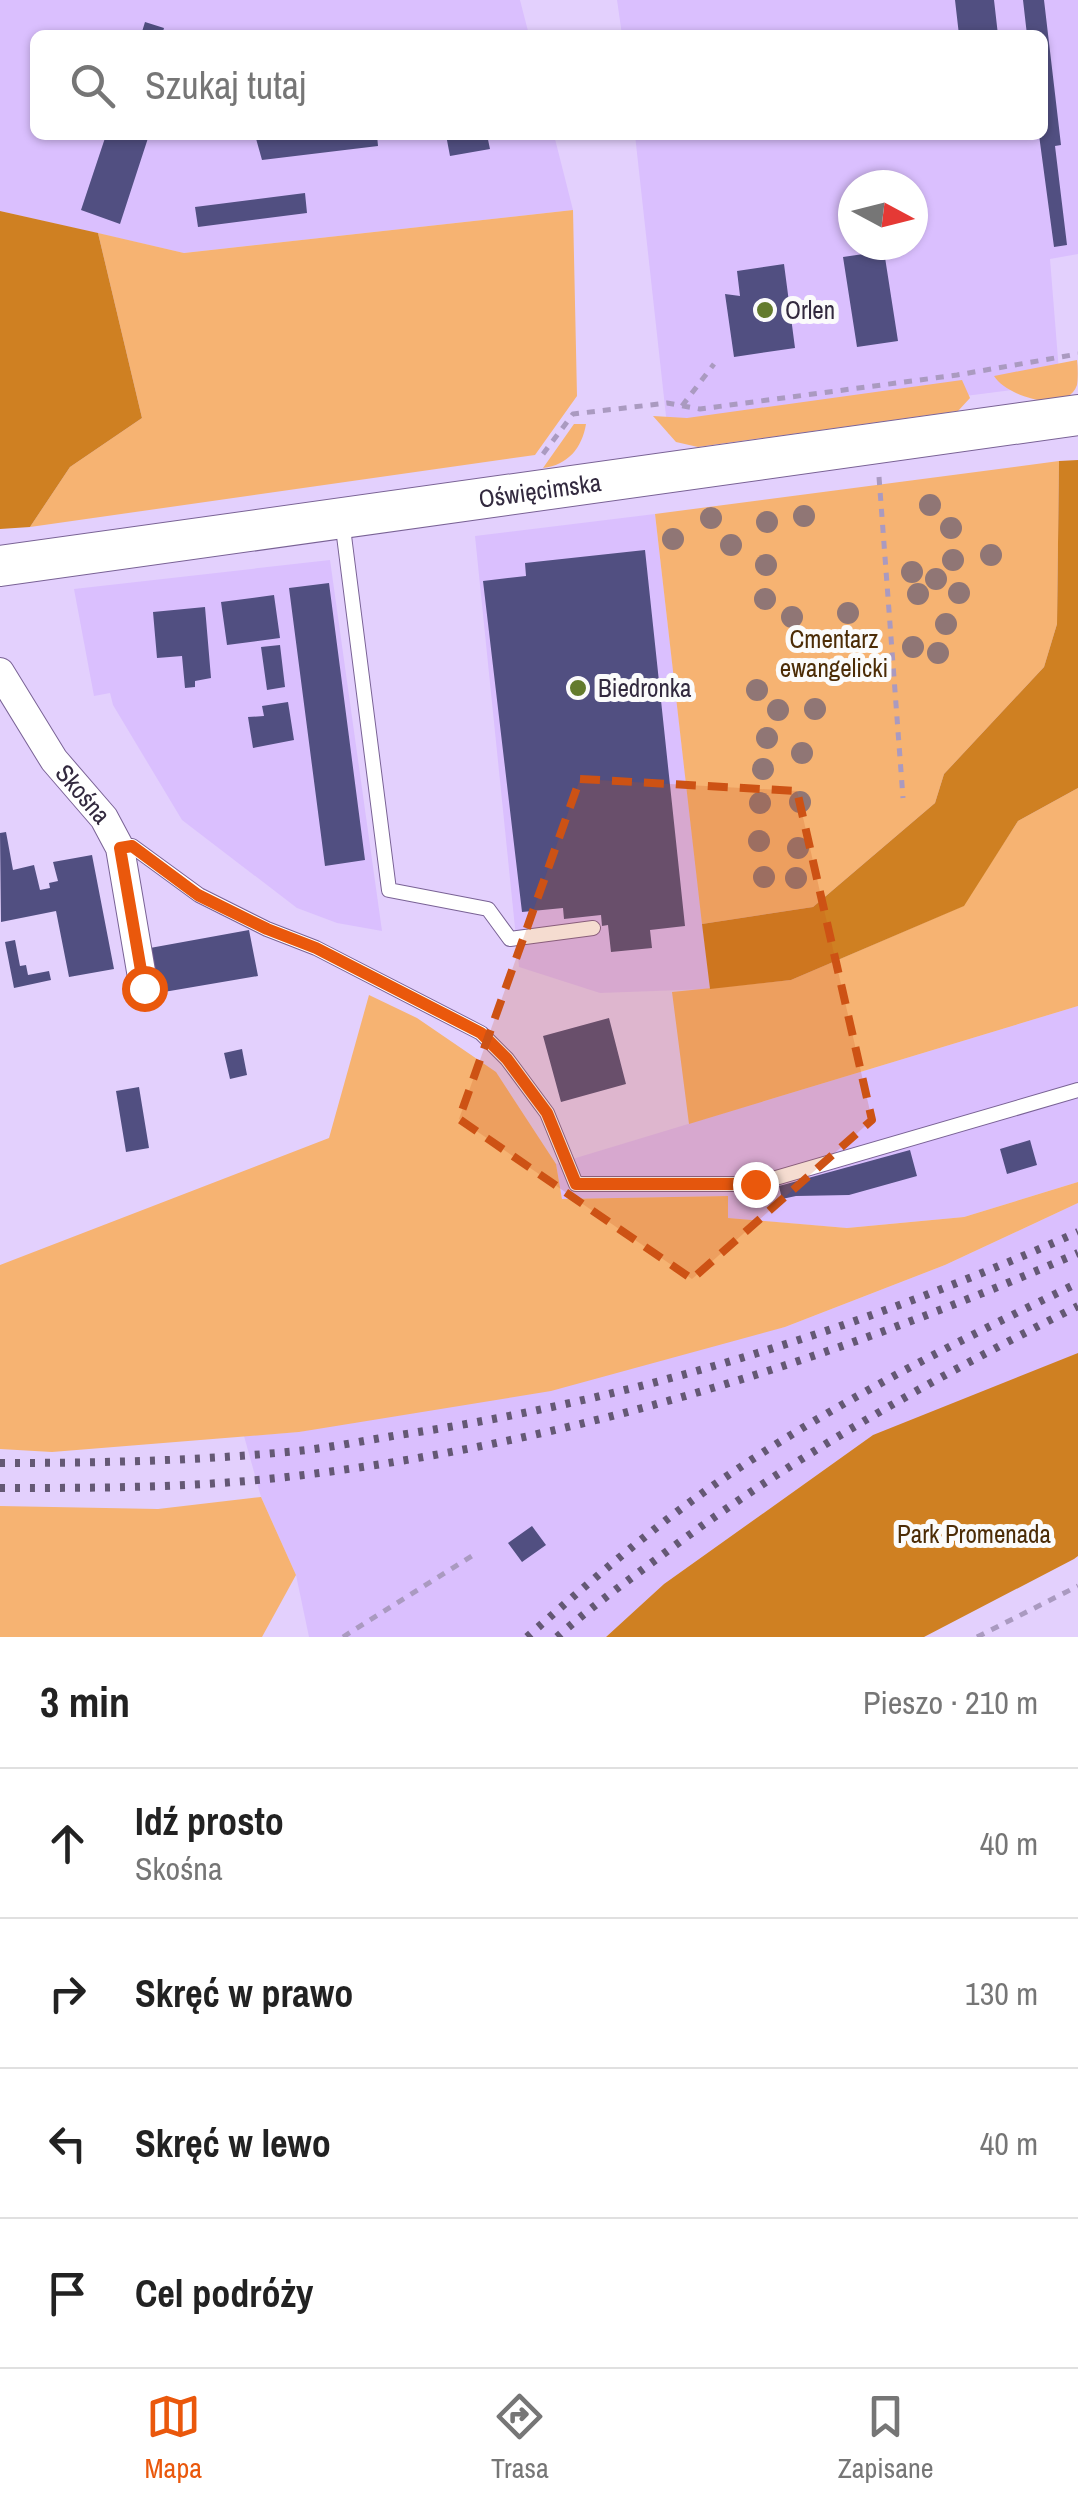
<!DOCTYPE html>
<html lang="pl">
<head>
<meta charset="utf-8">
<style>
  :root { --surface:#fff; --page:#f6f6f6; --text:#222; --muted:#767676; --line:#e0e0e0; --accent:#ea580c }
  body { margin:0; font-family:"Archivo Narrow",sans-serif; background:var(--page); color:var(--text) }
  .compass { position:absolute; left:838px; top:170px; width:90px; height:90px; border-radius:50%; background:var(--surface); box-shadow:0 2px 8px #0004; rotate:97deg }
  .stop { position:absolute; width:30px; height:30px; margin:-22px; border:8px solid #ea580c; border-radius:50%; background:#fff }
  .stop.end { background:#ea580c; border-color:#fff; box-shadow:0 2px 10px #0008 }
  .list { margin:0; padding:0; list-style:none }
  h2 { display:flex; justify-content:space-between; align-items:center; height:130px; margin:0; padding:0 40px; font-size:42px }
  h2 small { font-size:32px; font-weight:400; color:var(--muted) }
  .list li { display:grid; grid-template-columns:65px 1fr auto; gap:30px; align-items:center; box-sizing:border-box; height:150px; padding:0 40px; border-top:2px solid var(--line) }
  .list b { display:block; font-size:38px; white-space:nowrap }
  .list p { margin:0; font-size:32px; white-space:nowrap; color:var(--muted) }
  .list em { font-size:32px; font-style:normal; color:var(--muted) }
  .icon { flex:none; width:55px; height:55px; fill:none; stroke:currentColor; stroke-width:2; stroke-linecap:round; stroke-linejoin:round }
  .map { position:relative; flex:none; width:1078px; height:1637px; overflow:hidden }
  .search { position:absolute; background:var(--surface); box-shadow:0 2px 8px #0004; left:30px; right:30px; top:30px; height:110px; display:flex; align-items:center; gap:25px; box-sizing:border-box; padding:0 35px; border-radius:15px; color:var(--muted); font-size:38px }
  .sheet { height:730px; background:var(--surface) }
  nav { display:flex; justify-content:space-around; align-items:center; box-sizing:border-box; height:140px; border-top:2px solid var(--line); background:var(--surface); font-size:28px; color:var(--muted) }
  nav a { display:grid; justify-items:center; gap:5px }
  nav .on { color:var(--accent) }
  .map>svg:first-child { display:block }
  .built { fill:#dabffe; fill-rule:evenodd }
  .green { fill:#f6b372 }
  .forest { fill:#cf8022 }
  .building { fill:#514f81 }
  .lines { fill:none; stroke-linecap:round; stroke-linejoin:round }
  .service-casing { stroke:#796295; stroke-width:16 }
  .minor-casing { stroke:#796295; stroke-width:30 }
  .secondary-casing { stroke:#796295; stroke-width:42 }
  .path { stroke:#aa9ac0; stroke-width:5; stroke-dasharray:8 8; stroke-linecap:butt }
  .service { stroke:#fff; stroke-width:14 }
  .minor { stroke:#fff; stroke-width:28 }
  .secondary { stroke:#fff; stroke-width:40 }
  .rail { stroke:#645874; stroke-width:8; stroke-dasharray:5 10; stroke-linecap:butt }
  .tree { fill:#907675 }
  .route { stroke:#ea580c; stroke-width:12 }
  .marked { fill:#cd5214; fill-opacity:0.2; stroke:#cd5214; stroke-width:8; stroke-dasharray:20 12; stroke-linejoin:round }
  .poi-dot { fill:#637b2d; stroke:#fbfbfb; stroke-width:4 }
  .labels { text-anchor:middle; stroke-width:10; stroke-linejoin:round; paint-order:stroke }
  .poi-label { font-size:25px; fill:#32293e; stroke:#fbfbfb; text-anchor:start }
  .street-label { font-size:25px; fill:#32293e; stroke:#fbfbfb }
  .park-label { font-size:25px; fill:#4c2c06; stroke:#fbfbfb }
</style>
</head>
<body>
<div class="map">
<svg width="1078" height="1637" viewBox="0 0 1078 1637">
  <rect width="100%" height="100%" fill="#e3d0fd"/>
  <path class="built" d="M0,0H520L529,35H35V135H554L573,210L184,253L0,211Z
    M617,0H1078V254L1050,259L1060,384L668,434L635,135H1043V35H622ZM853,185H913V245H853Z
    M655,514L710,989L600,993L519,967L475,536Z
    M330,560L382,931L337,923L297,908L182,820L113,705L110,693L94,696L74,589Z
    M1078,1006V1182L964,1217L847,1228L727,1218L728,1196L562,1199L556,1164Z
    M1078,1203V1376L873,1435L664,1584L606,1637H309L296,1575L261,1497L244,1436L299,1432L785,1327L945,1265Z"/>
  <path class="green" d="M573,210L577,396L535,455L30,527L70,467L142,418L98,233L184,253Z
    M1077,360C1078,368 1078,378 1077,385C1067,415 1007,397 994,376Z
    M962,380L970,398L958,411L698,447L676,442L653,416L687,418Z
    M574,424H586C582,448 568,465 543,468Z
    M1059,461L1057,624L1044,667L944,774L935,803L813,907L702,924L655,514Z
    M1078,788V1006L689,1124L672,992L791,980L963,906L1018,821Z
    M369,995L417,1018L496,1072L556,1164L562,1199L728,1196V1218L847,1228L964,1217L1078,1182V1203L945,1265L785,1327L551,1391L299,1432L52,1452L0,1449V1265L329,1138Z
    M261,1497L296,1575L262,1637H0V1506L158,1509Z"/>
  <path class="forest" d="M0,211L98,233L142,418L70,467L30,527L0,529Z
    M1078,460V788L1018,821L964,906L791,980L710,989L702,924L813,907L935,803L944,774L1044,667L1057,624L1059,461Z
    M1078,1353V1556L1074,1559L924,1637H606L664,1584L873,1435Z"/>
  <path class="building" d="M955,0H994L998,35H959Z
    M1023,0H1044L1061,145L1055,146L1067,245L1054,247L1039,135H1043V35H1027Z
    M145,22L164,28L162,35H141Z
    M106,135H149L120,224L81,210Z
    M255,135H377L378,146L262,160Z
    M446,135H487L490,149L450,156Z
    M305,193L307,213L198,227L195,207Z
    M884,251L898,341L857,347L843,257Z
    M784,264L795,348L734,357L725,294L740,296L737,271Z
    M645,550L685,926L650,930L652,948L611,952L608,925L602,926L601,915L564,919L563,908L522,912L483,581L526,576L525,563Z
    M329,583L365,860L325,866L289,588Z
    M274,595L280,638L227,645L221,602Z
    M205,607L211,678L195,681V687L185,688L182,656L157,658L153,612Z
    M280,645L285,687L267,690L261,647Z
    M288,702L294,740L253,748L248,717L264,716L262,706Z
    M6,832L13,870L34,865L40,890L50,888L49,883L58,881L53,862L92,855L114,969L69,977L56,911L1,922L0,833Z
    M249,930L258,976L158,993L150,948Z
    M15,940L20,966L26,965L28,975L49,971L51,980L14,988L5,942Z
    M609,1018L626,1084L561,1102L543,1036Z
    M242,1049L247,1075L230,1079L224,1053Z
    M139,1087L149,1148L126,1152L116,1091Z
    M1030,1140L1037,1165L1007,1174L1000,1149Z
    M910,1150L917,1176L849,1195L796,1196L782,1199L779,1186Z
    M532,1526L546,1545L522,1562L508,1543Z"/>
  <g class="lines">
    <g class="service-casing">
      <path id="service" d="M342,520L389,890L488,909L510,939L593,928
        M120,848L132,846L199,895L267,929L316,948L481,1033L507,1059L547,1113L576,1184H755L1078,1090"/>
    </g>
    <g class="minor-casing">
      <g id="minor">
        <path id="s1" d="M0,672L54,760L104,818L120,848L144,989"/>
      </g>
    </g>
    <g class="secondary-casing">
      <g id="secondary">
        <path id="s2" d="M0,566L1078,415"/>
      </g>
    </g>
    <path class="path" d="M682,406L714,364
      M543,454L573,414L667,403L700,409L957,375L1078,354
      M879,477L903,798
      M343,1637L478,1552
      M977,1637L1078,1586"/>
    <use href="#service" class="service"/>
    <use href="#minor" class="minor"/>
    <use href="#secondary" class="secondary"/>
    <path class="rail" d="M0,1463C96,1463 192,1461 287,1452C324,1449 362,1441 399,1435C634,1400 861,1329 1078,1232
      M0,1488C98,1488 197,1488 295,1476C565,1444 829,1362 1078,1253
      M527,1637C586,1585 647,1532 711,1487C826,1407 952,1344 1078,1283
      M557,1637C592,1606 629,1580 666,1552C799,1453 930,1380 1078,1306"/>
  </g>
  <g class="tree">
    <circle cx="930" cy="505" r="11"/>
    <circle cx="804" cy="516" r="11"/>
    <circle cx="711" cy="518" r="11"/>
    <circle cx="767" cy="522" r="11"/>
    <circle cx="951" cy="528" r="11"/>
    <circle cx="673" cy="539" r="11"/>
    <circle cx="731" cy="545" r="11"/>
    <circle cx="991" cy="555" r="11"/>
    <circle cx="953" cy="560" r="11"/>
    <circle cx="766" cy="565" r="11"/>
    <circle cx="912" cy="572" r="11"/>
    <circle cx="936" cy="579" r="11"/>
    <circle cx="959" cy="593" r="11"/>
    <circle cx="918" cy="594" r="11"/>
    <circle cx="765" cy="599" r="11"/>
    <circle cx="848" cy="613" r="11"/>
    <circle cx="792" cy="617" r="11"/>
    <circle cx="946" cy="624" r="11"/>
    <circle cx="913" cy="647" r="11"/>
    <circle cx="938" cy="653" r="11"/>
    <circle cx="757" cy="690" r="11"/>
    <circle cx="815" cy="709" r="11"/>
    <circle cx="778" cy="710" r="11"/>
    <circle cx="767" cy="738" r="11"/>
    <circle cx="802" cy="753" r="11"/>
    <circle cx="763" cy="769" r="11"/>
    <circle cx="800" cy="802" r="11"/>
    <circle cx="760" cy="803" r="11"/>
    <circle cx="759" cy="841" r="11"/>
    <circle cx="798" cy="848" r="11"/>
    <circle cx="764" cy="877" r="11"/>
    <circle cx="796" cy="878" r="11"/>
  </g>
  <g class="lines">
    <path class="route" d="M144,988L120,848L132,846L198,895L267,929L316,948L481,1033L507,1059L547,1113L576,1184H755"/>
  </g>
  <path class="marked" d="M580,779L797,791L872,1120L692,1279L459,1119Z"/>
  <g class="poi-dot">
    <circle cx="765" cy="310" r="10"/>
    <circle cx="578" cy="688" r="10"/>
  </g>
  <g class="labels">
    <g class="poi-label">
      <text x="785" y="319">Orlen</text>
      <text x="598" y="697">Biedronka</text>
    </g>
    <g class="street-label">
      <text dy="9" stroke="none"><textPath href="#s2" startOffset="545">Oświęcimska</textPath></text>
      <text dy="9" stroke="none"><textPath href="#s1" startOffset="148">Skośna</textPath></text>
    </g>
    <g class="park-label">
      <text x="834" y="648">Cmentarz<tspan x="834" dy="29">ewangelicki</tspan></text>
      <text x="974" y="1543">Park Promenada</text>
    </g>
  </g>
</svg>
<svg class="compass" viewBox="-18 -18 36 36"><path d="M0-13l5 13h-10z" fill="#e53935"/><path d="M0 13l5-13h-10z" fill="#767676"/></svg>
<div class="stop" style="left:144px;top:988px"></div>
<div class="stop end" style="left:755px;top:1184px"></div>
<div class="search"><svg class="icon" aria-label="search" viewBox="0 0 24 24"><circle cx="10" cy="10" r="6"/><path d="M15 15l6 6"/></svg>Szukaj tutaj</div>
</div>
<section class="sheet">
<h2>3 min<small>Pieszo · 210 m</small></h2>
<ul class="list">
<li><svg class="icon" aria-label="ahead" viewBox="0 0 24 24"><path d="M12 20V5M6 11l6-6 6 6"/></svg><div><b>Idź prosto</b><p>Skośna</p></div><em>40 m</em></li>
<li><svg class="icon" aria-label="right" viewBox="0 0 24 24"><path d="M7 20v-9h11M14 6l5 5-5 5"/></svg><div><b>Skręć w prawo</b></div><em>130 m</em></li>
<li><svg class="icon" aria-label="left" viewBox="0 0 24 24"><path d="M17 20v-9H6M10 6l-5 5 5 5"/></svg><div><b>Skręć w lewo</b></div><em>40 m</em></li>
<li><svg class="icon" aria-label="arrive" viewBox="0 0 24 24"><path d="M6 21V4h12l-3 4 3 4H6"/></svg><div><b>Cel podróży</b></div></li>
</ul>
</section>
<nav>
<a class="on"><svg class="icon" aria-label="map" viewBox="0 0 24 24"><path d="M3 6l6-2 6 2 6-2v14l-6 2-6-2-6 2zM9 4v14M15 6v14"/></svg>Mapa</a>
<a><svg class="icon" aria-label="directions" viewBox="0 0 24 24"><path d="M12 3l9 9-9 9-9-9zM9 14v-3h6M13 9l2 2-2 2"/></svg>Trasa</a>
<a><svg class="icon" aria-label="saved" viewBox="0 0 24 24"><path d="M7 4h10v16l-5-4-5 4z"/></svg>Zapisane</a>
</nav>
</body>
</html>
